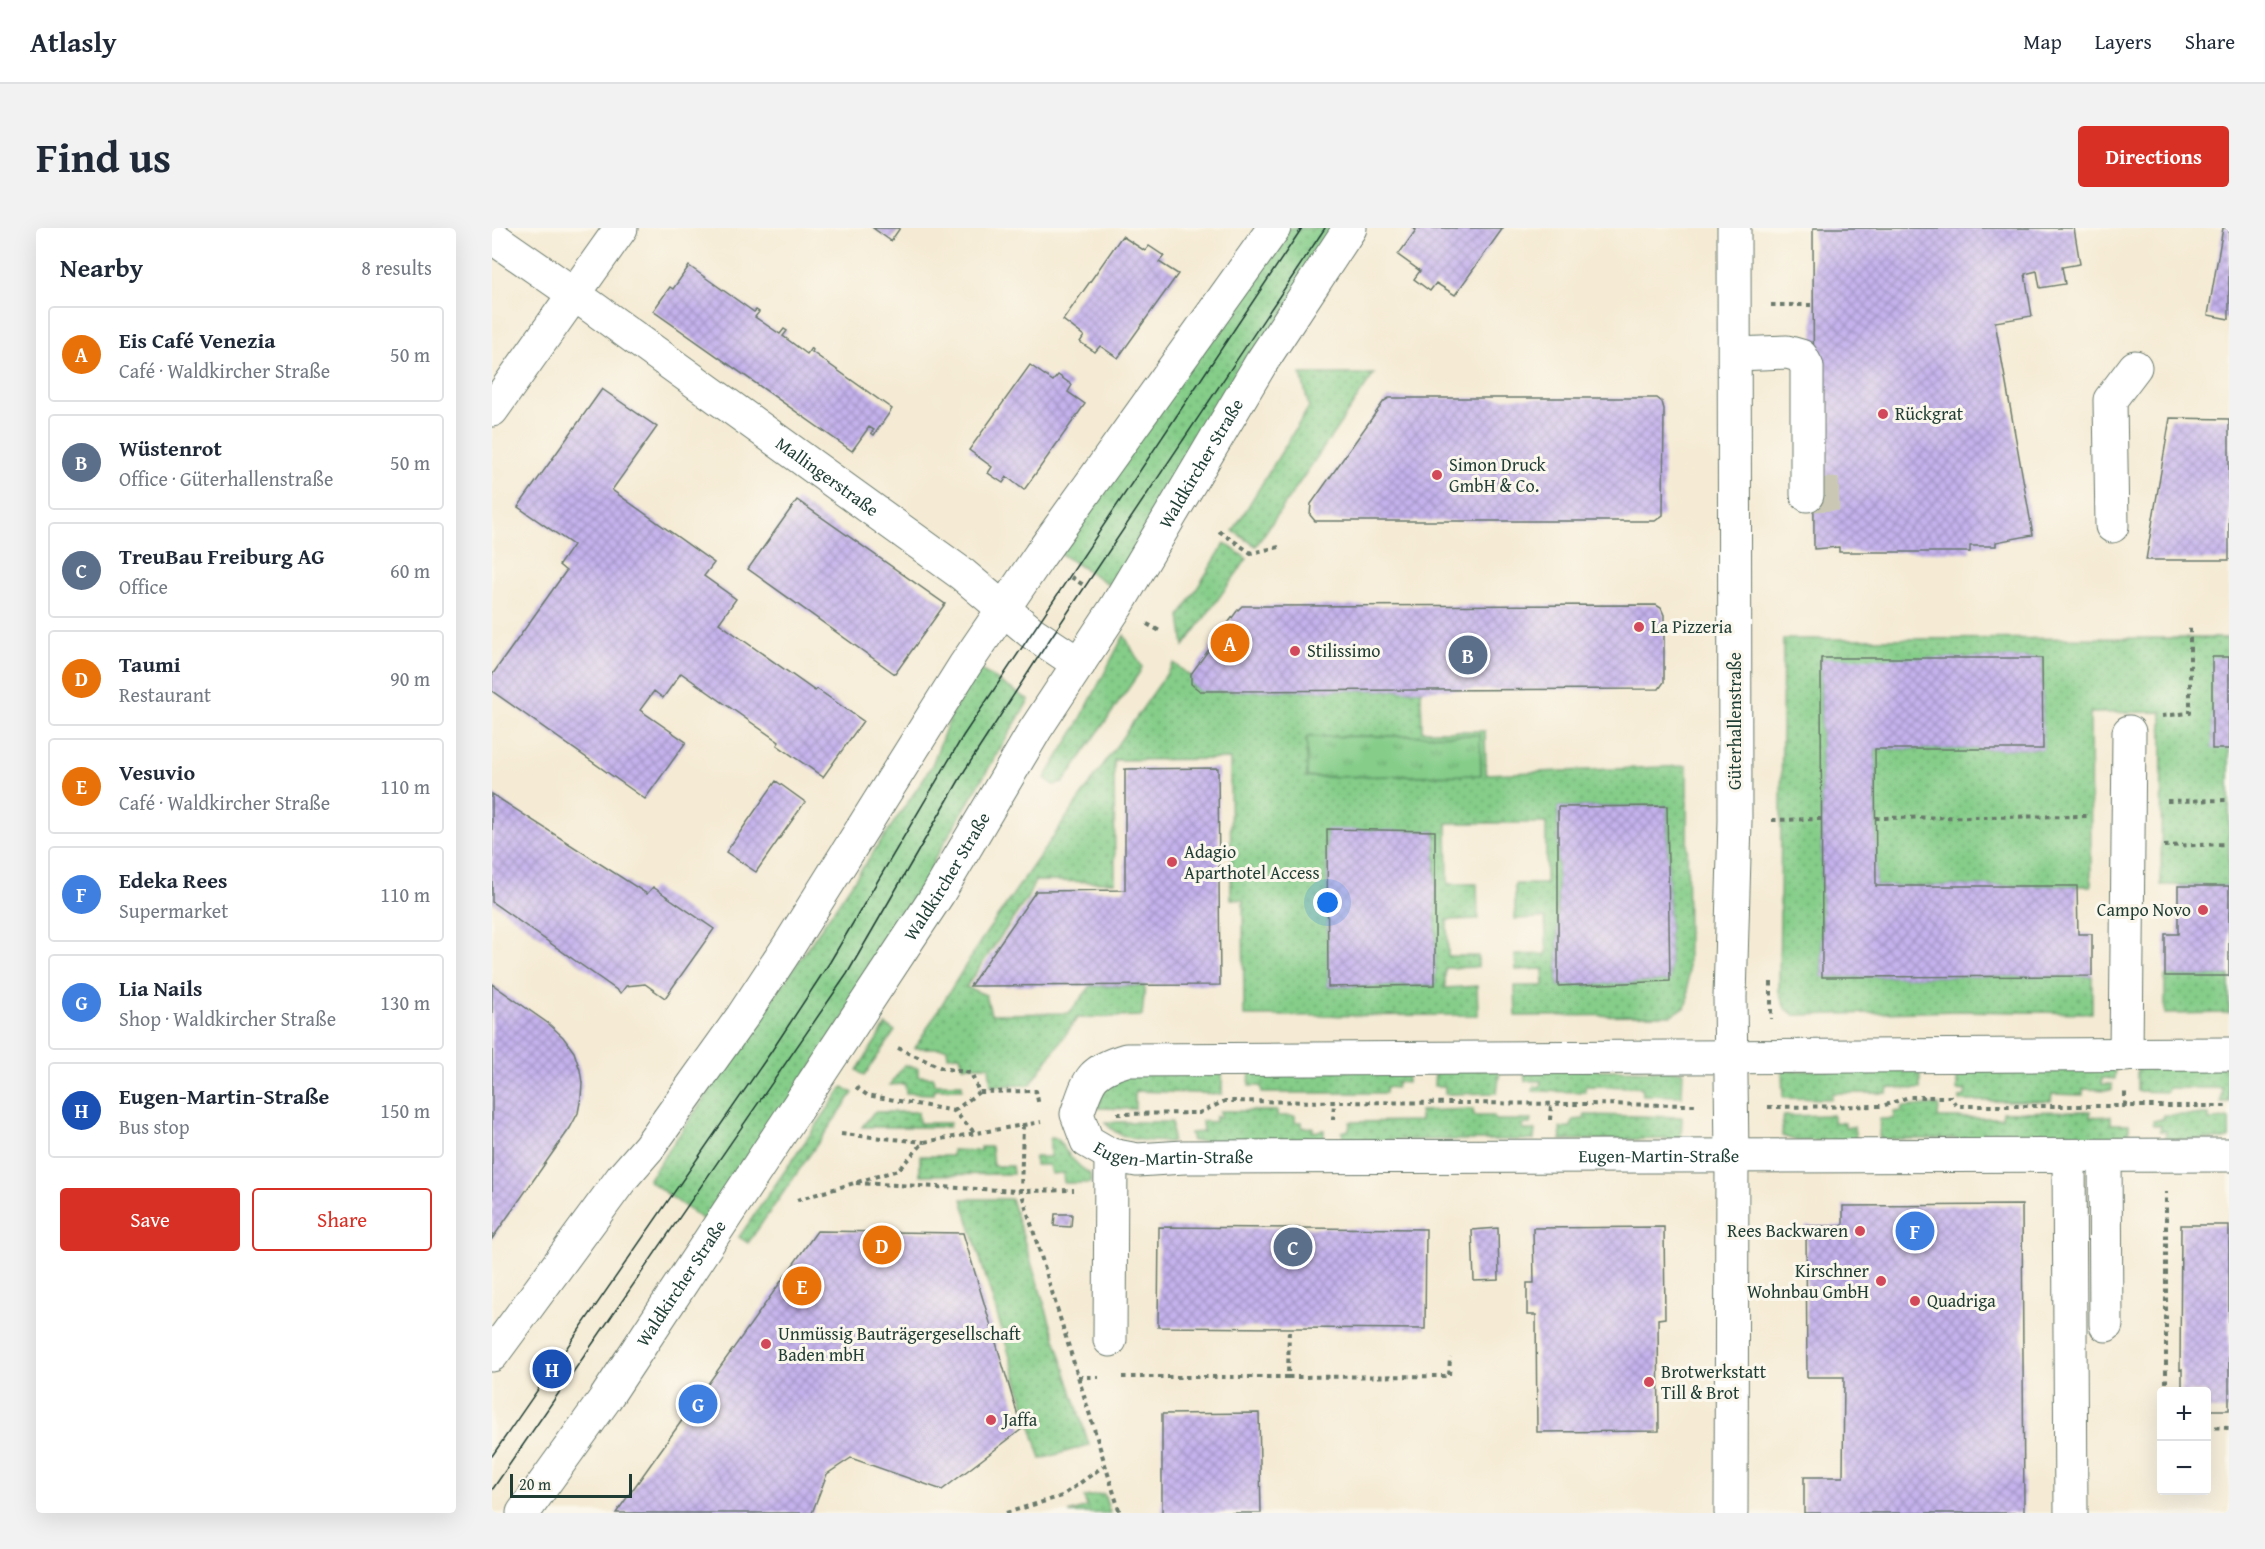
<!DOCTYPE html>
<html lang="en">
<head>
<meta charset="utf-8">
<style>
  :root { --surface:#fff; --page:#f2f2f3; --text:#1f2937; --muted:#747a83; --line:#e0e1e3; --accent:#d93025 }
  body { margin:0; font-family:"Gentium Book Plus",serif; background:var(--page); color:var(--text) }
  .controls { position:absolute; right:18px; bottom:18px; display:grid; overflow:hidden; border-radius:6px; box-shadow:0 6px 24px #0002 }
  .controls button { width:54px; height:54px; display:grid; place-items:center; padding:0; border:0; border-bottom:2px solid var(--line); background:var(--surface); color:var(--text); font:30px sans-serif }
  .scale { position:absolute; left:18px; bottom:15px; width:122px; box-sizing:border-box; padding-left:6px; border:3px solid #1f3d34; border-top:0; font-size:16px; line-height:21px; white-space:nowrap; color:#1f3d34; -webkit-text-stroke:4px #fbf7ec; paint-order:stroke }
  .you { position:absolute; left:836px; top:675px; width:21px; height:21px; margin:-15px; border:4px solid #fff; border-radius:50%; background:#1a73e8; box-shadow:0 0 0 9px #1a73e833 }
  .badge { display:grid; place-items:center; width:39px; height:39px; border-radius:50%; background:var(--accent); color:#fff; font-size:20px; font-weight:700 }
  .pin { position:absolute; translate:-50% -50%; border:3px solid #fff; box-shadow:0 2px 6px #0006 }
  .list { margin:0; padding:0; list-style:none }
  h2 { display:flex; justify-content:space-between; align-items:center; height:78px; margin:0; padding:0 24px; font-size:26px }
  h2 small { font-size:20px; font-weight:400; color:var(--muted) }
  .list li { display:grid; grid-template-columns:39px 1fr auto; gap:18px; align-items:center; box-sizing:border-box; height:96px; margin:0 12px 12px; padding:0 12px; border:2px solid var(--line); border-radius:6px }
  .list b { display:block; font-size:22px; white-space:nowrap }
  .list p { margin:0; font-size:20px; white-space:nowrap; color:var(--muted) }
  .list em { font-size:20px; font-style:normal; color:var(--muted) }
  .actions { display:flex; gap:12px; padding:18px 24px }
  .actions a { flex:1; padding:14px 0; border:2px solid var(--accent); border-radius:6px; text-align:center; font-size:21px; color:var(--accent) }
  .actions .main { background:var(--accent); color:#fff }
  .map { position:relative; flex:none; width:1737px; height:1285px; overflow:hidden; border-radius:6px }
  header { display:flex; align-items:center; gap:36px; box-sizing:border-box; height:84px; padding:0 30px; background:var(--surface); border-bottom:2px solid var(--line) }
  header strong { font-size:28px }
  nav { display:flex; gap:33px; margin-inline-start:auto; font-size:21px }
  .intro { display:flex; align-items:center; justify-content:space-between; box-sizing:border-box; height:144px; padding:0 36px }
  h1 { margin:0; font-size:42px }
  .button { padding:15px 27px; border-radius:6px; background:var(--accent); color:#fff; font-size:21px; font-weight:700 }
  main { display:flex; gap:36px; padding:0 36px }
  aside { flex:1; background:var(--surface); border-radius:6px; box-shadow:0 6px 24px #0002 }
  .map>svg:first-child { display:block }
  .grass { fill:url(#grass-dots); stroke:#52855e; stroke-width:1.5; fill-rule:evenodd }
  .park { fill:url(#park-tufts); stroke:#52855e; stroke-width:1.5 }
  .building { fill:url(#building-cross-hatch) }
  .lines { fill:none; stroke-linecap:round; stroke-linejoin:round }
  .minor-tunnel { stroke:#cac8b4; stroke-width:33; stroke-dasharray:33 16; stroke-linecap:butt }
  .minor-casing { stroke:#6a7a6c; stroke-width:35 }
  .major-casing { stroke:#6a7a6c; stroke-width:35 }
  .path { stroke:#6a7a6c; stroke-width:4; stroke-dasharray:4.5 4.5; stroke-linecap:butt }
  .minor { stroke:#fff; stroke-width:33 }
  .major { stroke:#fff; stroke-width:33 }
  .tram { stroke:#1f3d34; stroke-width:1.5 }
  .poi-dot { fill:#d1495b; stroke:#fbf7ec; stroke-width:2 }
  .labels { text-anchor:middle; stroke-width:6; stroke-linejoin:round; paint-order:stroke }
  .poi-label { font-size:18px; fill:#1f3d34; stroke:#fbf7ec; text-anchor:start }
  .street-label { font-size:18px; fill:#1f3d34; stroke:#fbf7ec }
</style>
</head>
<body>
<header>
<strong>Atlasly</strong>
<nav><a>Map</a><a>Layers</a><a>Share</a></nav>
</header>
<div class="intro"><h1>Find us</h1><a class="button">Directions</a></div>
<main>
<aside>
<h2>Nearby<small>8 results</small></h2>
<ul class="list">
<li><span class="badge" style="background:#e8710a">A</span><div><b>Eis Café Venezia</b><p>Café · Waldkircher Straße</p></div><em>50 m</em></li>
<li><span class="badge" style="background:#5c6f8a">B</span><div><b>Wüstenrot</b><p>Office · Güterhallenstraße</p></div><em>50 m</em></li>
<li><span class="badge" style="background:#5c6f8a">C</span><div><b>TreuBau Freiburg AG</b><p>Office</p></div><em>60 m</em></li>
<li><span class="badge" style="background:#e8710a">D</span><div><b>Taumi</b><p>Restaurant</p></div><em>90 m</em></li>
<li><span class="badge" style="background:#e8710a">E</span><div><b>Vesuvio</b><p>Café · Waldkircher Straße</p></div><em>110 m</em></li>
<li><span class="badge" style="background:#3f7fe0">F</span><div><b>Edeka Rees</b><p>Supermarket</p></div><em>110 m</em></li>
<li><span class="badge" style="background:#3f7fe0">G</span><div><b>Lia Nails</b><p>Shop · Waldkircher Straße</p></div><em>130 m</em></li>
<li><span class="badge" style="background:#1a4fb4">H</span><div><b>Eugen-Martin-Straße</b><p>Bus stop</p></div><em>150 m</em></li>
</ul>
<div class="actions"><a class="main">Save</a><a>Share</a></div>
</aside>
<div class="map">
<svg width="1737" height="1285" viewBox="0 0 1737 1285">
  <defs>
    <pattern id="grass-dots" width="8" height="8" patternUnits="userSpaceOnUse" patternTransform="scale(1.5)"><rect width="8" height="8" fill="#85cd89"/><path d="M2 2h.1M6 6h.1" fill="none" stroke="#6ca871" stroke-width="1.8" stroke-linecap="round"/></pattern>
    <pattern id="park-tufts" width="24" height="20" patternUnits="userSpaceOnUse" patternTransform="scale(1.5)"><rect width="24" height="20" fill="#85cd89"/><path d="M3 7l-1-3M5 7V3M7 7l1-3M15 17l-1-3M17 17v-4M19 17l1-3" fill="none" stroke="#6ca871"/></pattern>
    <pattern id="building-cross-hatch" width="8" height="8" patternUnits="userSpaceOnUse" patternTransform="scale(1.5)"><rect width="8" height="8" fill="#c5b2ed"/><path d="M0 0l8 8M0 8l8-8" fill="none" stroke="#9f92c1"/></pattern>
  </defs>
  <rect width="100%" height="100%" fill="#fbf7ec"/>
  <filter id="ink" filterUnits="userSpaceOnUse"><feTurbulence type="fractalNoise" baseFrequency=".0167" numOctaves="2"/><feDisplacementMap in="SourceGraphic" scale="12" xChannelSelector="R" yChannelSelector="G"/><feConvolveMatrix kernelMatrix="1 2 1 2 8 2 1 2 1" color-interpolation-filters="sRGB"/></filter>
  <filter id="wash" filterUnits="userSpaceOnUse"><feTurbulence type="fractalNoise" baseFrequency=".008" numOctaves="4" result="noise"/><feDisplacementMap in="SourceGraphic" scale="24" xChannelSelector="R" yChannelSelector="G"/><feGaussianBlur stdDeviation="1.35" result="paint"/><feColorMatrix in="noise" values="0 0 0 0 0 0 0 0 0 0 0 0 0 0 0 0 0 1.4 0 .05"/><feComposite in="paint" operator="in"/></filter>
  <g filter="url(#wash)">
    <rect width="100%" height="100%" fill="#f5ebd4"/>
    <path class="grass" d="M792,0H845L621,359L564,323Z
      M809,146H882L764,318L741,303L817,179Z
      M733,315L755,331L692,418L688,388Z
      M632,407L650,439L647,445L571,555L562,557L553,550L584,500Z
      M1737,410V658L1669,657L1670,484L1598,485L1599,658H1384L1383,521H1550V430L1329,431L1330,749L1600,748V785L1468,783L1303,787L1293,780L1287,764L1291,411Z
      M682,435L699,449V456L708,463L929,462L930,503H993L994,546L1195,538L1196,773L1193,779L1180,787L1024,788L1023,758H1052L1051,741L1024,742L1023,727L1055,726L1053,690L1023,691V656H1054V595H955L956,656H985L986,691L955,692L956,728H986V739L953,740V760L985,758L986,787L752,788L751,672L739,671L738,531L622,532L623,654L543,653L536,669L474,759L494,767L499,786L577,785L599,758H653L650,788L585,790L538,857L499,858L497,838H471L468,827L456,828L455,820H423L488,714ZM988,507L989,547L815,549V509ZM1175,578L1178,753L1066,758V579ZM835,602L943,603V757L836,759Z
      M487,441L537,472L442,632L430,671L217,996L156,952L429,555L440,537L460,484Z
      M1673,748H1737V785L1673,786Z
      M394,797L403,803L372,848L365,842Z
      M412,837L426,840V848L441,849L442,856H470V861H442L441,866L414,865L413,856L398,857Z
      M1645,838L1737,839V874H1729L1730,860H1676L1675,864L1645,863Z
      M1428,839V861L1396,860L1395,865H1340L1339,871L1291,870L1290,843Z
      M1624,839L1623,851L1610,850V856H1620V862L1591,861V867L1560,866L1559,873H1468V869L1473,868L1474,863L1465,862V840Z
      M915,841V855L906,854L904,860L894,859V865H770L769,858H757L758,842Z
      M943,841L1008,842L1005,865L953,866V858H942Z
      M1032,841L1191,843L1190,868L1151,867L1150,859L1093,858V864L1041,863L1042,858L1048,859L1049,853H1033Z
      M730,843V866L643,863V881L606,880C608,871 611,861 619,855C635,840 706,844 730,843Z
      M351,859L361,865L256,1015L247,1009Z
      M1447,877L1446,890H1510V884L1598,883V889L1619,888V896H1637V911H1387L1388,891H1402V884L1410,883V879Z
      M981,881L982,888H1002L1003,892H1039L1038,896H1032L1031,902H1043L1042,912H852L850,904L857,902L858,894L928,893V883Z
      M728,883H785V888H803V894H810V900L821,899V904L832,902V913H700L698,905L711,904L710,893L723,894L724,888L729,889Z
      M382,884H426L427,895H458L457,899H370Z
      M1093,887L1190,889L1189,911L1069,912L1068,900L1079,899L1081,892L1092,891Z
      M1341,887V894L1353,895V899H1362L1364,912L1305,913L1290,908L1291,888Z
      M1671,887H1717V892L1737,891V911L1673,912L1674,903H1668L1669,897H1661V893L1670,891Z
      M613,894H680V914C658,913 627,914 613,894Z
      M558,910L566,911C574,925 584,937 598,946L599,955H572L571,945L559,946L557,937H543V929H558Z
      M488,919H499L501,938H520L521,946L428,947V928H460V922L488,923Z
      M470,971H519L597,1217L549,1231Z
      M612,1266L618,1285H577L595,1279L592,1269Z"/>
    <path class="park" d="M988,507L989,547L815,549V509Z"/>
    <g id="blocks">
      <path class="building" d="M381,0H408L399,13Z
        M920,0H1011L963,67L944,55L938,63L922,51L928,43L906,27L924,2Z
        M1321,0H1582L1588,36L1570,39L1573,56L1548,60L1545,43L1533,46L1540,88L1503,94L1541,307L1504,314V318H1478V324H1347V319L1322,321Z
        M1731,0H1737V91L1716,87Z
        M630,8L653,23L657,18L672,28L667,34L686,46L626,130L608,118L603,124L588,114L592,108L571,92Z
        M197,38L262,84L264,82L267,84L263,89L288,106L292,101L295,103L291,108L315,126L319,120L321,122L320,124L400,181L382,207L379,205L382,202L377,199L360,223L161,83L178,59L181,61Z
        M538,137L561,153L566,147L580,157L576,164L593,176L532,262L515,249L511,255L496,245L500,239L477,222Z
        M110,161L165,199L120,262L222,335L212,348L244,371L227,395L323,463L325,461L371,493L331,549L285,517L287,514L189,445L171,470L162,463L148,482L194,514L153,571L0,463V447L74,343L67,337L81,317L26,279Z
        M897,170H1165L1170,174L1172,181L1171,287L1163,293H823L818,287L819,276L892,173Z
        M1678,190L1737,191V332H1654Z
        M305,272L453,376L403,446L256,341Z
        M1164,377L1169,380L1172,387V454L1167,461L708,463L699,456V446L745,383L750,378Z
        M1720,429H1737V521H1720Z
        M1329,430H1550L1551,521H1383L1384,658H1585L1586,706H1600V748L1330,749Z
        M726,540L728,757L478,758L544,663L633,662V541Z
        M284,553L313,574L264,644L234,624Z
        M0,566L155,666L161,659L222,701L173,770L153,756L134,758L129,765L0,674Z
        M1175,578L1178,753L1066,758V579Z
        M835,601L943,603V757L836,759Z
        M1686,658H1737V748H1673V706H1686Z
        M0,756L57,796L71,809L82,824L88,842L90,855L89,869L86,885L78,900L0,1011Z
        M1530,977L1532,1285H1312V1249H1351L1352,1149H1315L1314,998H1351V978Z
        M563,986H580L579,999L562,998Z
        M1689,997H1737V1182H1714V1164H1690V1141L1688,1142Z
        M667,999L934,1001L933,1101L666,1099Z
        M1172,999L1173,1090L1166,1091L1167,1203L1045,1204L1044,1087H1035V1055H1042L1041,1000Z
        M1006,1000L1007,1052L982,1053L980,1002Z
        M325,1003L471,1005L530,1201L450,1262L359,1230L335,1246L320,1285H124Z
        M767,1185L769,1285H670V1186Z"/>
    </g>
  </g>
  <g filter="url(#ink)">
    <use href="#blocks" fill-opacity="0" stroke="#6a7a6c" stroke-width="1.5"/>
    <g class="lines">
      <path class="minor-tunnel" d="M1315,267L1347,266"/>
      <g class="minor-casing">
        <g id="minor">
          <path id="s1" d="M0,9L82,66L470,346L539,404L587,436"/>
          <path d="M1244,126L1295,124L1309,128L1315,139V267"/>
          <path d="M0,182L129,0"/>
          <path d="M1620,298L1618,172L1643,139"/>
          <path id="s2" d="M1737,826L634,832C597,843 597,852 585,886L595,913L619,927L645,932L692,929L1737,927"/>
          <path d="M1634,827L1637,504"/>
          <path d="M1577,928L1579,1285"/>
          <path d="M1613,928L1614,1097"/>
          <path d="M618,1112L619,927"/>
          <path d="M1239,1285L1240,928L1238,769L1243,593L1242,0"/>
        </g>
      </g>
      <g class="major-casing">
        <g id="major">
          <path d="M0,1127L130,950L157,919L250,789L296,719L473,437L548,327L782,0"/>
          <path id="s3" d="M31,1285L113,1171L446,666L543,502L624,379L769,135L858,0"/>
        </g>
      </g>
      <path class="path" d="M1279,77H1319
        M727,303L759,325L787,319
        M579,349L593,358
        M655,396L668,403
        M1670,488L1698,485V397
        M1675,573L1737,572
        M1383,590L1598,588
        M1280,592L1330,591
        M1672,618L1737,616
        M1279,754V791
        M406,820L450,840L479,845L487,864L544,863L547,878
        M364,859L375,867L462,883L483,905
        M1633,878V864
        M1276,879L1390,878L1417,869H1458L1465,878H1737
        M462,883L487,864
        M625,886L707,885L733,873L1203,877
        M841,892L842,874
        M1058,892L1059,876
        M531,897L529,963L582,962
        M349,906L432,914
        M364,955L529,963L628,1285
        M305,972L406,942L432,914L549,894
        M586,1149H607
        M630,1149H796L797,1099
        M796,1149L957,1148L958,1129
        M1674,1164V964
        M1714,1199L1737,1200
        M514,1285L570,1268L613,1237"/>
      <use href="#minor" class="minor"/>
      <use href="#major" class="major"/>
      <path class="tram" d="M0,1228L279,824L338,734L471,508L810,0
        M0,1262L355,746L473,542L556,414L833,0"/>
    </g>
  </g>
  <g class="poi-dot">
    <circle cx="1391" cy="186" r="6"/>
    <circle cx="945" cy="247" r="6"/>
    <circle cx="1147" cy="399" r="6"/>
    <circle cx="803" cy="423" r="6"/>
    <circle cx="680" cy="634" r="6"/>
    <circle cx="1711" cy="682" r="6"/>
    <circle cx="1368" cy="1003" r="6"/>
    <circle cx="1389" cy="1053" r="6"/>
    <circle cx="1423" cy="1073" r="6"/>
    <circle cx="274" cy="1116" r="6"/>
    <circle cx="1157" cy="1154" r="6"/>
    <circle cx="499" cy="1192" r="6"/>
  </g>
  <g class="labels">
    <g class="poi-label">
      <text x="1403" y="192">Rückgrat</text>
      <text x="957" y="243">Simon Druck<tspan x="957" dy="21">GmbH &amp; Co.</tspan></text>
      <text x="1159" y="405">La Pizzeria</text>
      <text x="815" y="429">Stilissimo</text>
      <text x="692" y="630">Adagio<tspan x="692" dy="21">Aparthotel Access</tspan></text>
      <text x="1699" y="688" text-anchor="end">Campo Novo</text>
      <text x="1356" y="1009" text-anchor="end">Rees Backwaren</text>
      <text x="1377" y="1049" text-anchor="end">Kirschner<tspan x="1377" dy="21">Wohnbau GmbH</tspan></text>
      <text x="1435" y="1079">Quadriga</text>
      <text x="286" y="1112">Unmüssig Bauträgergesellschaft<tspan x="286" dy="21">Baden mbH</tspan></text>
      <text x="1169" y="1150">Brotwerkstatt<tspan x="1169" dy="21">Till &amp; Brot</tspan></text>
      <text x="511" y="1198">Jaffa</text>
    </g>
    <g class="street-label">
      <text dy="6" stroke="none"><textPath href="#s3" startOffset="1250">Waldkircher Straße</textPath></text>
      <text dy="6" stroke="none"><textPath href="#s1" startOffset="412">Mallingerstraße</textPath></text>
      <text transform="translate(1243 493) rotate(-90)" y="6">Güterhallenstraße</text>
      <text dy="6" stroke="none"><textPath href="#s3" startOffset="765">Waldkircher Straße</textPath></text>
      <text dy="6" stroke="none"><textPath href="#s2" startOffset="1300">Eugen-Martin-Straße</textPath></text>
      <text dy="6" stroke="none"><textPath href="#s2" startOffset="1786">Eugen-Martin-Straße</textPath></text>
      <text dy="6" stroke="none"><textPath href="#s3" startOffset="279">Waldkircher Straße</textPath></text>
    </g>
  </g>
</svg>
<div class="controls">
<button>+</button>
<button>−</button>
</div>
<div class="scale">20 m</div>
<div class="you"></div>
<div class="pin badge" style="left:738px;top:415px;background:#e8710a">A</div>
<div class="pin badge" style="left:976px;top:427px;background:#5c6f8a">B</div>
<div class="pin badge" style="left:801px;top:1019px;background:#5c6f8a">C</div>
<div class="pin badge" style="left:390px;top:1017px;background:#e8710a">D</div>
<div class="pin badge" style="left:310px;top:1058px;background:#e8710a">E</div>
<div class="pin badge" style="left:1423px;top:1003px;background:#3f7fe0">F</div>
<div class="pin badge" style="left:206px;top:1176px;background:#3f7fe0">G</div>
<div class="pin badge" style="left:60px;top:1141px;background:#1a4fb4">H</div>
</div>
</main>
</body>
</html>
